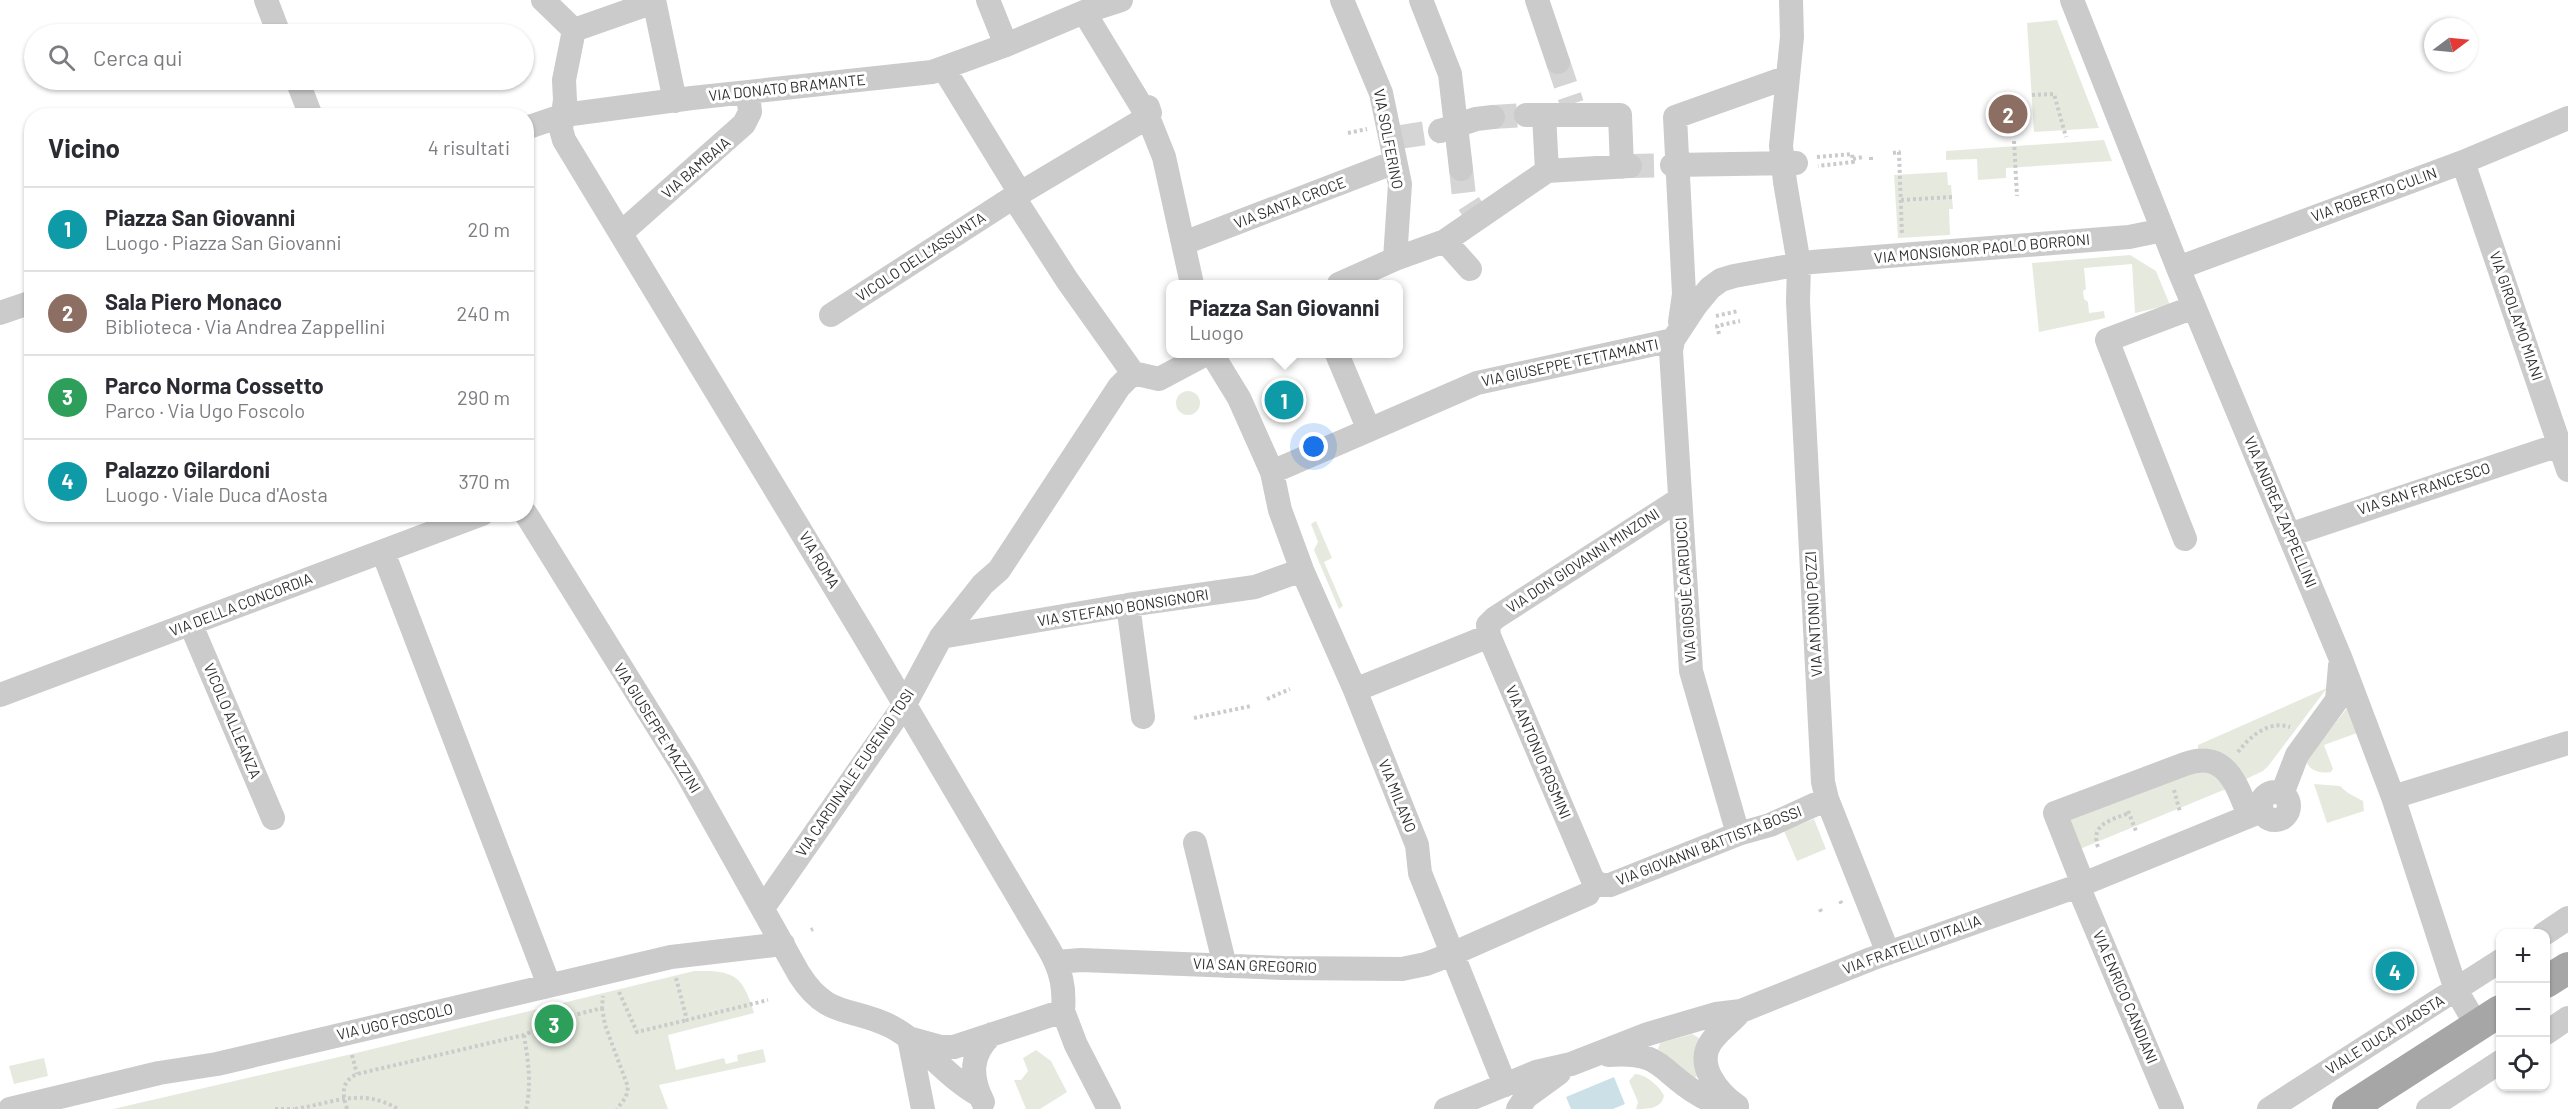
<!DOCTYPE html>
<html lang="it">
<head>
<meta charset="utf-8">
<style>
  :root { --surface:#fff; --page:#f2f2f3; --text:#2b2b33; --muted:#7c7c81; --line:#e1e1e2; --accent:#db2777 }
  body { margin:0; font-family:Barlow,sans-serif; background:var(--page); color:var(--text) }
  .controls { position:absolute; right:18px; bottom:18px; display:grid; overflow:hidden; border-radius:12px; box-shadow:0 2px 4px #0004 }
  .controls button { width:54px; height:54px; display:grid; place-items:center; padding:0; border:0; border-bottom:2px solid var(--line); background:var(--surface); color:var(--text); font:30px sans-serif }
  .compass { position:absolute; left:2424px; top:18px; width:54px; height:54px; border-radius:50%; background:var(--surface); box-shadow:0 2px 4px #0004; rotate:74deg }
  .you { position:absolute; left:1314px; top:447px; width:21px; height:21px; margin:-15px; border:4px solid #fff; border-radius:50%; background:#1a73e8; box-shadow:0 0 0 9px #1a73e833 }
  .badge { display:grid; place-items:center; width:39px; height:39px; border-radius:50%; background:var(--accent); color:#fff; font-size:20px; font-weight:700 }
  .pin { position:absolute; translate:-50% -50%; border:3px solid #fff; box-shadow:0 2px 6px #0006 }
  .popup { position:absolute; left:1166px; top:280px; width:237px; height:78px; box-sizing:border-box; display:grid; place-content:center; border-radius:12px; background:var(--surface); filter:drop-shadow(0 2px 4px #0005); font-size:20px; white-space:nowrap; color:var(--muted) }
  .popup b { font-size:22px; color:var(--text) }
  .popup::after { content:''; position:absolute; left:50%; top:100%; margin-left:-12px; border:12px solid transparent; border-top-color:var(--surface) }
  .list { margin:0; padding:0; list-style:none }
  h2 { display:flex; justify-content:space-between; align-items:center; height:78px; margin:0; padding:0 24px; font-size:26px }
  h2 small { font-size:20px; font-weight:400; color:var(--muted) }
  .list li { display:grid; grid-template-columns:39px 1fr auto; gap:18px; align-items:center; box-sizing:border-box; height:84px; padding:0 24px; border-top:2px solid var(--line) }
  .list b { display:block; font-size:22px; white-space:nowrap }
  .list p { margin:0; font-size:20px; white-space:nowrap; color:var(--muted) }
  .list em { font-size:20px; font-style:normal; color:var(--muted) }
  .icon { flex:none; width:33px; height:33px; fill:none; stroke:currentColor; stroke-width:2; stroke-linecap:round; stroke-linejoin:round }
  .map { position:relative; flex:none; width:2568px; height:1109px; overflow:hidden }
  .search { position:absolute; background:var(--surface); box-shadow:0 2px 4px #0004; left:24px; top:24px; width:510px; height:66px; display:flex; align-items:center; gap:15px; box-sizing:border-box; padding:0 21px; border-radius:33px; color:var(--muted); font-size:22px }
  .panel { position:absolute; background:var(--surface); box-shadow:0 2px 4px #0004; left:24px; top:108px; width:510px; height:414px; border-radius:24px }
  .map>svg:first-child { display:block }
  .green { fill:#e6eade }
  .water { fill:#cce1e7 }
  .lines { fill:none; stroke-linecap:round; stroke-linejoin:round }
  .minor-tunnel { stroke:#d5d5d5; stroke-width:24; stroke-dasharray:24 12; stroke-linecap:butt }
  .path { stroke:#cbcbcb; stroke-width:4; stroke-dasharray:3 3; stroke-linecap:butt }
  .minor { stroke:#cbcbcb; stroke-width:24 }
  .major { stroke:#a6a6a6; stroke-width:32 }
  .labels { text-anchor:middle; stroke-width:6; stroke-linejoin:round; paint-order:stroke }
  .street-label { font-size:15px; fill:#2e2e2e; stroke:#fff }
</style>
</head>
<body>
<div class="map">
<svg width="2568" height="1109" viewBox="0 0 2568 1109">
  <rect width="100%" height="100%" fill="#fff"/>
  <path class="green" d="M2057,20L2099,128L2034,132L2027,23Z
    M2104,140L2112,161L2006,168V178L1978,180L1977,159L1946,160V151Z
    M1947,172L1948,185H1951L1953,209H1949L1950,235L1898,238L1894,175Z
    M2130,255L2156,271L2170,305L2135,313L2132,264L2084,268L2086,289L2083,291L2084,299L2088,302L2089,313L2104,311L2105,318L2039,332L2032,263Z
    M1176 403a12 12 0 1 1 24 0a12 12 0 1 1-24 0Z
    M1316,521L1332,558L1324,562L1343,606L1339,609L1314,550L1318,542L1311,524Z
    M2327,688L2269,765L2263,771L2242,781L2198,750V745Z
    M2348,707L2357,733L2324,745L2333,769L2331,772C2322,774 2308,771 2306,760Z
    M2210,766L2226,789L2080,849L2069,817Z
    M2314,784L2340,786L2348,793L2363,801L2364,811L2327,823Z
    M1814,819L1826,849L1797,861L1784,831Z
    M694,971C734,970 743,975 754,1013L668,1035L676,1070L724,1058L726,1064L738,1061L737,1055L763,1049L766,1062L659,1085L668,1109H113L352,1054Z
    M1692,1034L1701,1039L1698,1076L1694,1078L1658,1049L1660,1043Z
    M1036,1050L1051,1061L1067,1092L1040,1109H1026L1014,1080H1021L1028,1071L1023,1058Z
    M44,1058L48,1076L14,1084L9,1066Z
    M1635,1074C1645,1074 1660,1086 1664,1096C1661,1109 1648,1109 1636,1109L1638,1102L1629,1081Z"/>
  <path class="water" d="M1614,1077L1625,1104L1613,1109H1571L1566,1097Z"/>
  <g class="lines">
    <path class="minor-tunnel" d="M1558,62L1572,104
      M1493,117L1526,115
      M1400,137L1440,131
      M1630,166L1672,165
      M1461,169L1464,196L1473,210"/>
    <path class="path" d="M2032,95L2054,94L2066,137
      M1348,133L1367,129
      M2014,141L2017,196
      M1893,153L1899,152L1902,235
      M1817,157L1852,154L1853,162L1818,166
      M1871,157V160
      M1853,159L1863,157
      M1901,200L1952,197
      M1716,316L1738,311
      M1719,334L1717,326L1740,321
      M1267,699L1290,689
      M1194,718L1251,706
      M2238,752C2250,736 2269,720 2290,727
      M2174,790L2180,812
      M2128,811L2136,831
      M2098,847C2090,824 2111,820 2129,813
      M1840,901L1843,906
      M1820,909L1822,914
      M811,930L813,929
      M676,978L687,1020L768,1000
      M619,992L637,1032L687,1020
      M602,1008L605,1025L628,1087L626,1097L617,1109
      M524,1035C528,1060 532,1085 526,1109
      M352,1055L357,1074
      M275,1109H294
      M295,1109C334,1103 361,1087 398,1109
      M347,1109C342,1093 341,1082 357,1074L524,1035L559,1019L602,1008L603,996"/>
    <path class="minor" d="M266,0L279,34
      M543,0L574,30
      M654,0L675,101
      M988,0L1006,45
      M1421,0L1450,74L1461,169
      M1537,0L1558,62
      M1791,0L1792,37L1781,146L1785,182L1799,264L1798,302L1823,782L1827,799L1888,953
      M2072,0L2178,268L2340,657L2393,797L2456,990L2477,1026
      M654,2L574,30L564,80L565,100L561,129L564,140L863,634L1049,949C1061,970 1065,987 1063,1011
      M1084,12L1148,117L1164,157L1192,284
      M944,69L1020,193
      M297,80L311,116
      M1526,115H1544L1547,171
      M1544,115H1620L1622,167
      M526,128L564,115L692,98L932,72L1006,45L1084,12L1121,0
      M1440,131L1476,119L1493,117
      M2463,162L2568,470
      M1672,165L1796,163
      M1012,198L1018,204L1067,280L1133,373
      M621,233L744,124L750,112L748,92
      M1445,241L1547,171L1630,166
      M1184,243L1395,162
      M1395,259L1445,241L1470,269
      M2178,268L2463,162L2568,118
      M1339,284L1395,259L1400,184L1381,93L1342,0
      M0,313L32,302
      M831,315L1012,198L1148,117L1150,113L1148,107
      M1680,322L1684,294L1675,117L1788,77
      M1212,354L1239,398L1272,472L1369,430L1337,354
      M1133,373L1159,379L1206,354
      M1369,430L1477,383L1673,340
      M1272,472L1280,510L1302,570L1355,690L1417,845L1420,873L1505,1085
      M1680,499L1495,618L1488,625L1489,636L1592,878L1599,885H1610L1738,834L1770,825L1827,799
      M526,514L686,772L799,974C828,1020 852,1006 892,1027C925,1045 946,1077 979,1095
      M2289,535L2559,445
      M2185,539L2107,340L2194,307
      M383,552L549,985
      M1128,605L1143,717
      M191,625L273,818
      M941,637L1128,605L1255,587L1302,570
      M1355,690L1489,636
      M0,695L482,514
      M2261 806a14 14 0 1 1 28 0a14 14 0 1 1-28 0Z
      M2282,794L2297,755L2337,700L2340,666
      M2393,797L2568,743
      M1738,834L1691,671L1671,351L1673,340L1696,305L1710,288L1721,280L1734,276L1812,262L2129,237L2163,230
      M1195,843L1225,966
      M2083,884L2055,813L2185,764C2226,749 2237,785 2249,816
      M2078,886L2172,1109
      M763,908L905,704L941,637L983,584L999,570L1119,387L1133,373
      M2544,934L2568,918
      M1056,962L1081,960L1284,968L1402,969L1426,964L1452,954L1588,894
      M2546,1033L2568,1018
      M909,1038L923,1109
      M912,1039L941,1047H954L1063,1011L1076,1045L1109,1109
      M1608,1055C1663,1051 1658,1070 1698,1094C1710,1102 1724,1105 1737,1109
      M983,1102C970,1077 970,1054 992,1034
      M1737,1106C1718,1093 1695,1065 1711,1042C1719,1030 1732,1022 1741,1011
      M10,1109L159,1073L217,1064L671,957L783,944
      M1446,1109L1536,1072L1571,1064L1648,1034L1716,1014L1741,1011L1871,959L2078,886L2262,811
      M1518,1109L1526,1097L1559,1073
      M2269,1109L2500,961
      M2428,1109L2500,1062"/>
    <path class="major" d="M2546,982L2568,968
      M2348,1109L2500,1011"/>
  </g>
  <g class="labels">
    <g class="street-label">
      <text transform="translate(787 88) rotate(-6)" y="5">VIA DONATO BRAMANTE</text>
      <text transform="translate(1388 139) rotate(79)" y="5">VIA SOLFERINO</text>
      <text transform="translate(696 168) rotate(-41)" y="5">VIA BAMBAIA</text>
      <text transform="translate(2374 195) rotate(-20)" y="5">VIA ROBERTO CULIN</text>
      <text transform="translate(1290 203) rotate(-21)" y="5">VIA SANTA CROCE</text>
      <text transform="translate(1982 249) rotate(-5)" y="5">VIA MONSIGNOR PAOLO BORRONI</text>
      <text transform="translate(921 257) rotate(-33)" y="5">VICOLO DELL'ASSUNTA</text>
      <text transform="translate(2516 316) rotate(71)" y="5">VIA GIROLAMO MIANI</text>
      <text transform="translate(1570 363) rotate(-12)" y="5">VIA GIUSEPPE TETTAMANTI</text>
      <text transform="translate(2424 489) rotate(-18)" y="5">VIA SAN FRANCESCO</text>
      <text transform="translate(2280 512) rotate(67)" y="5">VIA ANDREA ZAPPELLINI</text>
      <text transform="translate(819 560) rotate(59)" y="5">VIA ROMA</text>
      <text transform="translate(1583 561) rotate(-33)" y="5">VIA DON GIOVANNI MINZONI</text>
      <text transform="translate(1686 590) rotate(-94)" y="5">VIA GIOSUÈ CARDUCCI</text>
      <text transform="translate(241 605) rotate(-21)" y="5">VIA DELLA CONCORDIA</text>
      <text transform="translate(1123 608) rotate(-9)" y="5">VIA STEFANO BONSIGNORI</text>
      <text transform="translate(1814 614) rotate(-93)" y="5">VIA ANTONIO POZZI</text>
      <text transform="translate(232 721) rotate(67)" y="5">VICOLO ALLEANZA</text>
      <text transform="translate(657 728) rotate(58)" y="5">VIA GIUSEPPE MAZZINI</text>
      <text transform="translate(1538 752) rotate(67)" y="5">VIA ANTONIO ROSMINI</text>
      <text transform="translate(855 773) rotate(-56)" y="5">VIA CARDINALE EUGENIO TOSI</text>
      <text transform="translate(1397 796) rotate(68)" y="5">VIA MILANO</text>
      <text transform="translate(1709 846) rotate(-21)" y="5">VIA GIOVANNI BATTISTA BOSSI</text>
      <text transform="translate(1912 945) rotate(-20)" y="5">VIA FRATELLI D'ITALIA</text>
      <text transform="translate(1255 966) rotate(2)" y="5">VIA SAN GREGORIO</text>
      <text transform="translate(2125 997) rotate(67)" y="5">VIA ENRICO CANDIANI</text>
      <text transform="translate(395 1022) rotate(-13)" y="5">VIA UGO FOSCOLO</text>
      <text transform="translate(2385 1035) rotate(-32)" y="5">VIALE DUCA D'AOSTA</text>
    </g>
  </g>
</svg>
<div class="controls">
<button>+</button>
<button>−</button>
<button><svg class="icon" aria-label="locate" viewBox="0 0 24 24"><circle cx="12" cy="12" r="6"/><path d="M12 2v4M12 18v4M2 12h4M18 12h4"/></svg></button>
</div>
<svg class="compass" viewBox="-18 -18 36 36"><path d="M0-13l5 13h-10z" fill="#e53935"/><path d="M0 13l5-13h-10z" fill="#7c7c81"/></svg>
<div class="you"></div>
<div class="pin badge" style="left:1284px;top:400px;background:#0f9aa8">1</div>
<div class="popup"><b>Piazza San Giovanni</b>Luogo</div>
<div class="pin badge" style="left:2008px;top:114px;background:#8d6e63">2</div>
<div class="pin badge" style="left:554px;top:1024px;background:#2e9e5b">3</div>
<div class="pin badge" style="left:2395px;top:971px;background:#0f9aa8">4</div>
<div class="search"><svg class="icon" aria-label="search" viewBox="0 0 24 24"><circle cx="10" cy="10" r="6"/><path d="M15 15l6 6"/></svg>Cerca qui</div>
<section class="panel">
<h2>Vicino<small>4 risultati</small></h2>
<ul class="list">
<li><span class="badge" style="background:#0f9aa8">1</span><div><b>Piazza San Giovanni</b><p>Luogo · Piazza San Giovanni</p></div><em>20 m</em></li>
<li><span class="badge" style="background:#8d6e63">2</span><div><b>Sala Piero Monaco</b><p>Biblioteca · Via Andrea Zappellini</p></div><em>240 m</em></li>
<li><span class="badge" style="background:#2e9e5b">3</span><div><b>Parco Norma Cossetto</b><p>Parco · Via Ugo Foscolo</p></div><em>290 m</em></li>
<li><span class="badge" style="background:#0f9aa8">4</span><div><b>Palazzo Gilardoni</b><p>Luogo · Viale Duca d'Aosta</p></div><em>370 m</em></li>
</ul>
</section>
</div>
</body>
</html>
